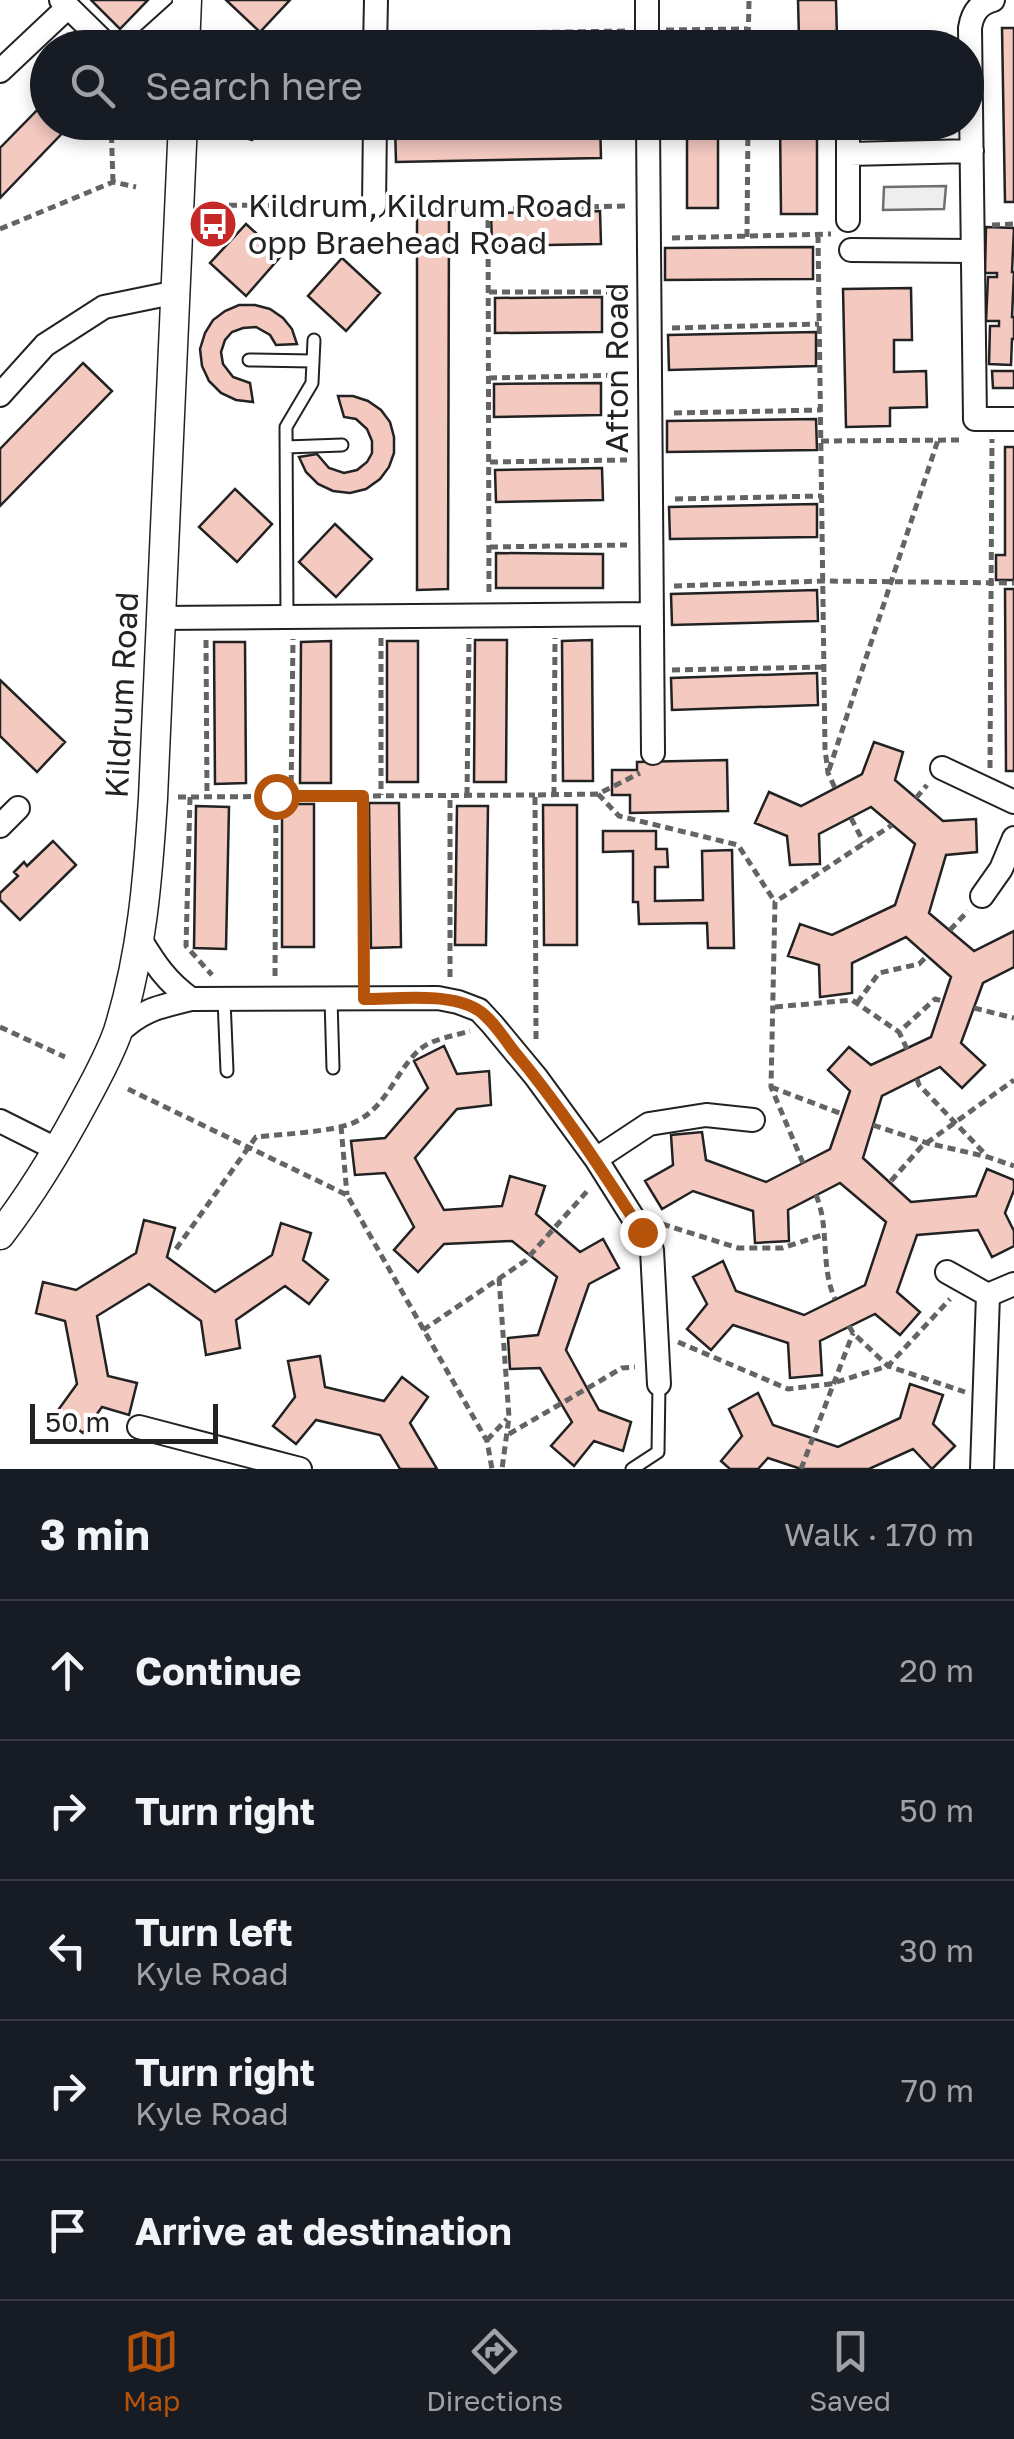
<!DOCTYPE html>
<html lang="en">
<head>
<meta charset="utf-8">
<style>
  :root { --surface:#171b24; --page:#242831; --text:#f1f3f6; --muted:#9ea1a6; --line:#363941; --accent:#b45309 }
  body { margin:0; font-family:"Golos Text",sans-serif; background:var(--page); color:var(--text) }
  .scale { position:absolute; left:30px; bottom:25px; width:188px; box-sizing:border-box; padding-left:10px; border:5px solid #222; border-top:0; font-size:28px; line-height:35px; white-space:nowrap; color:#222; -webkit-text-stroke:8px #fff; paint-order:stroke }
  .stop { position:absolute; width:30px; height:30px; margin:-22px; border:8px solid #b45309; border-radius:50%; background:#fff }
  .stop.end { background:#b45309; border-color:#fff; box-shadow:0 2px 10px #0008 }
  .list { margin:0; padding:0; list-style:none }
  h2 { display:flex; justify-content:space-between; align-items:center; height:130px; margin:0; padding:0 40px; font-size:42px }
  h2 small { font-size:32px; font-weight:400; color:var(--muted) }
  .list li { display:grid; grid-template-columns:65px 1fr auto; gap:30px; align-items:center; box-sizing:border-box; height:140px; padding:0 40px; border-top:2px solid var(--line) }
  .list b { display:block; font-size:38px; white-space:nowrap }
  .list p { margin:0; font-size:32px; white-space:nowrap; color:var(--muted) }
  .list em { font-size:32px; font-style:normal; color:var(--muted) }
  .icon { flex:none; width:55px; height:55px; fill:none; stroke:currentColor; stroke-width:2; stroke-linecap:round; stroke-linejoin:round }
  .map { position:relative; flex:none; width:1014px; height:1469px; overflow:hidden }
  .search { position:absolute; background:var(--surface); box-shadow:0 5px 15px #0003; left:30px; right:30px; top:30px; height:110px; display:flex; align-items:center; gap:25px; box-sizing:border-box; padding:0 35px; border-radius:55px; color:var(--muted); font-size:38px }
  .sheet { height:830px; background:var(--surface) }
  nav { display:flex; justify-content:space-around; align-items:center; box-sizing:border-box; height:140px; border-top:2px solid var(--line); background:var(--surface); font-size:28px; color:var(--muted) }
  nav a { display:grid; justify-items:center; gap:5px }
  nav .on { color:var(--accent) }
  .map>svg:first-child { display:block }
  .green { fill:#eee; stroke:#6f6f6f; stroke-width:2.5 }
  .building { fill:#f3c9c0; stroke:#222; stroke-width:2.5 }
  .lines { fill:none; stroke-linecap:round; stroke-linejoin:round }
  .service-casing { stroke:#222; stroke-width:15 }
  .minor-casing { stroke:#222; stroke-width:26 }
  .tertiary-casing { stroke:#222; stroke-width:31 }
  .path { stroke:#646464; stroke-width:5; stroke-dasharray:8 5; stroke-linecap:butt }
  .service { stroke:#fff; stroke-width:11 }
  .minor { stroke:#fff; stroke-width:22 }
  .tertiary { stroke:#fff; stroke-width:28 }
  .route { stroke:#b45309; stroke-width:12 }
  .labels { text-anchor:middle; stroke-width:8; stroke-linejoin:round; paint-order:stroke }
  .poi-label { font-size:32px; fill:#222; stroke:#fff; text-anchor:start }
  .street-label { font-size:32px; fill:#222; stroke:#fff }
</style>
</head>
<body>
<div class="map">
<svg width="1014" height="1469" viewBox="0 0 1014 1469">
  <rect width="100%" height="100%" fill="#fff"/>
  <path class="green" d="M946,186L944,209L883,210L884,187Z"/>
  <path class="building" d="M91,0H148L120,29Z
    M226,0H290L260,32Z
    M798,0H836L837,38L799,39Z
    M1002,28H1014V202H1005Z
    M599,39V48H397V41Z
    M48,99V122H73L0,198V148Z
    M223,122H253L252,140L237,136Z
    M600,122L601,158L396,162L395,126Z
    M687,122H718V208H687Z
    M780,122H817V214H781Z
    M600,211L601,244L492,246L491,213Z
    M417,213L449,215L448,589L417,590Z
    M246,224L281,256L246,296L210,263Z
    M986,227L1014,228L1012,272H1014L1012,317H1014V339H1012L1011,365L989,364L990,326H999V321H986L988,277H997V273H985Z
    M813,247V279L665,280V248Z
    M342,258L380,293L346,331L308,296Z
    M911,288L912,340H894V372L926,371L927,407L890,408V426L846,427L843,289Z
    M602,297V332L495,333V298Z
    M239,305H255L270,309L283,318L292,329L297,344L276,345L270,335L256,327L243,328L232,332L225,340L221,352L223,364L233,377L250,383L253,402L236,400L221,393L209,381L202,366L200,349L205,333L213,320L225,311Z
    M816,332V366L669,370L668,335Z
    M83,363L112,391L0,506V449Z
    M992,371H1014V388H993Z
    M601,383V415L494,417V384Z
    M338,396H353L368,401L381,410L390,422L394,437V453L389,467L380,479L366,489L350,493L333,491L318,484L306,472L299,457L317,454L329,468L344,473L357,470L367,462L372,453V441L367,429L356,419L344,417Z
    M816,419L817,450L667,452V421Z
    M1005,447H1014V580H996V555H1005Z
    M602,468L603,500L496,502L495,470Z
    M235,489L272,524L237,562L199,527Z
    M817,504V537L670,539L669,507Z
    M335,524L372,559L336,597L299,562Z
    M496,553L603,554V588H496Z
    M1005,589H1014V771H1006Z
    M817,590L818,621L672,625L671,594Z
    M475,640H507L506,782H474Z
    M592,640L593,781H563L562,641Z
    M331,641V783H300L301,642Z
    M387,641H418V782H387Z
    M214,642H245L246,783L215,784Z
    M817,673L818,705L672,710L671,678Z
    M0,680L65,742L37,772L0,736Z
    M874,742L903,752L895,780L943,821L976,819L977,852L946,855L929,913L974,951L1014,931V967L983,983L961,1043L985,1065L962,1088L940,1067L882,1096L863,1158L911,1202L976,1196L987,1169L1014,1180V1190L1005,1213L1014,1231V1246L992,1257L978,1230L917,1235L897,1292L920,1312L900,1335L875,1314L820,1341L822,1375L790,1378L788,1343L733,1325L711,1350L687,1329L707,1304L693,1277L723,1261L736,1291L804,1315L865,1285L886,1222L840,1183L788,1210L789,1241L755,1243L753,1211L693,1191L662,1209L645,1181L673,1165L671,1135L702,1132L706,1160L766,1182L803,1163L830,1149L850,1091L828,1070L849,1047L871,1065L931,1037L951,977L906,937L852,963V993L820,997L819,965L788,956L800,924L832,935L895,905L915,844L871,807L819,834L820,864L790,865L787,836L755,823L769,792L801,806L862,774Z
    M727,760L728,811L630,813V795H612V770H637V762Z
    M369,803H399L401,947L371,948Z
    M282,804H314V947H282Z
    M543,805H577V945H544Z
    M196,806L229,807L226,949L194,948Z
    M457,806H488L486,945H455Z
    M603,831H656V849H667L668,867H655V901L703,900L702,851L732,850L734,948H708L707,923L639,924L638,902H633V851L603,852Z
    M53,841L76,865L20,920L0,900V893L18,876L14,872L24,862L27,866Z
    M444,1046L457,1074L489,1071L491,1105L457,1109L415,1158L444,1210L502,1206L510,1176L545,1186L536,1214L580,1252L603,1239L619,1268L589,1284L566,1350L599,1410L631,1422L623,1451L594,1441L574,1466L551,1446L572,1422L540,1368L510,1369L508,1338L538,1335L557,1277L512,1241L444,1244L418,1272L394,1250L414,1227L385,1173L355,1175L351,1141L385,1138L428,1088L414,1061Z
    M144,1220L175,1228L167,1257L215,1292L272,1255L281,1223L311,1233L303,1260L328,1280L309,1304L285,1286L236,1320L240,1348L206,1355L201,1321L149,1284L97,1316L108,1376L137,1383L129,1415L102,1407L83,1433L56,1413L77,1384L65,1321L36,1313L43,1282L76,1290L136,1253Z
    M320,1356L325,1387L384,1401L402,1377L428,1397L410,1423L437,1469H400L380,1435L316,1420L296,1444L273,1426L295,1397L288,1361Z
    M910,1384L943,1395L933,1424L955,1446L932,1469L913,1449L869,1469H801L768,1458L758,1469H730L721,1461L742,1436L729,1409L758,1393L773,1425L838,1447L900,1418Z"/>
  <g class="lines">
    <g class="service-casing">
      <path id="service" d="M249,360L313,361
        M286,447L342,445
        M287,617L286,427L312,383L314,340
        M331,999L333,1068
        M224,1000L227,1071
        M632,1469L658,1452L659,1384"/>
    </g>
    <g class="minor-casing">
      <path id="minor" d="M61,0L110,48
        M993,0C978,4 972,14 970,28L975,419H1014
        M133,48L146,42L187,5
        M375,48L376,0
        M647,48V0
        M0,71L68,7
        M648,122L653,753
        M848,122V220
        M849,154L972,151
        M374,206L375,122
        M851,250L972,251
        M0,395L45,345L104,307L177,292
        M161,618L651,614
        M942,768L1014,802
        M0,826L18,808
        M982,896L1001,869L1014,838
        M140,939C155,964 167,982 191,999
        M117,1034C141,1010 158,1007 191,999L438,998L458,1002L479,1010L492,1024L536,1077L596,1159L642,1232L652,1250L659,1384
        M0,1121L58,1150
        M596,1159L649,1124L706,1115L753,1120
        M947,1272L988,1295
        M139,1427L300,1469
        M982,1469L988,1295L1014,1284"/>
    </g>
    <g class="tertiary-casing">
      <path id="tertiary" d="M185,48L187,0
        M0,1235C33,1192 60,1147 85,1100C97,1078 110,1054 118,1031C142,955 148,877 153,798L183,122"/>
    </g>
    <path class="path" d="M666,30L748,29
      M396,35L625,31
      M748,48L749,0
      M111,122L113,182
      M203,205L352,206
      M488,207L489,592
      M396,211L625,206
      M992,225L1014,224
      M0,229L113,182L136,187
      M818,235L825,749L828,773L835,788
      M747,237L748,122
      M672,238L831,234
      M489,292H626
      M672,328L819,324
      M489,378L626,375
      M674,413L821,410
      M821,441L963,440
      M490,462L627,460
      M675,499L822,496
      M490,547L627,545
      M674,586L823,581L1014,583
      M381,638V795
      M206,640L207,797
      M672,670L824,667
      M990,768L992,439
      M829,770L938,440
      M598,794L619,816L738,845L775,902
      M467,795L469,638
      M554,795L555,638
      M291,796L293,639
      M178,797L535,795
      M190,797L186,946L212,975
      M363,797L364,976
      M916,798L927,785
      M851,818L864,843
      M950,930L968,911
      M275,976L276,797
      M450,977V795
      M857,1003L879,973L919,964L927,956
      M775,1007L852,1000L899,1032
      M974,1008L1014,1018
      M0,1027L65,1057
      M536,1039L535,795L598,794L640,773
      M907,1049L899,1032L935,999L943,1001
      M917,1079L919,1085L986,1155
      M771,1087L842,1114
      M128,1089L347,1195L487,1441L492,1469
      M873,1125L927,1143L988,1157L1014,1166
      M341,1126L347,1195
      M803,1163L771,1087L775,902L892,825
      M891,1181L921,1147L1014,1080
      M816,1195C830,1228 820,1267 835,1299
      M662,1224L738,1248H782L825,1234
      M176,1249L256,1137C281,1134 337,1132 357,1121C387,1106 396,1071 419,1050C431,1039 454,1036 470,1031
      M499,1278L509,1417L502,1469
      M849,1326L853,1333L888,1366L965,1392
      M423,1330L525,1261L589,1189
      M678,1342L788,1389L830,1384L888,1366L950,1299
      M509,1434L622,1368L635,1367
      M487,1440L507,1419
      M801,1469L853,1333"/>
    <use href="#service" class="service"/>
    <use href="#minor" class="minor"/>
    <use href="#tertiary" class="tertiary"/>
  </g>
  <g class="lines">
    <path class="route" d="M276,796H363L364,999C397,999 450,992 478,1010C492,1019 503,1037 513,1050C561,1107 601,1169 642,1232"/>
  </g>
  <defs>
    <g id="bus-disc" transform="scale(2.5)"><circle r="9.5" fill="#c62828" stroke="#fff"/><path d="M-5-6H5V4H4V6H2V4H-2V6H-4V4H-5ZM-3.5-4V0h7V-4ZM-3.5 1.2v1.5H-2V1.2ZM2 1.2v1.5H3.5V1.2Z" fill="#fff"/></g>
  </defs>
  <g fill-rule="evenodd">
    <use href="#bus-disc" x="213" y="224"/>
  </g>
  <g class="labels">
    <g class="poi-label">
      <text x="248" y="217">Kildrum, Kildrum Road<tspan x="248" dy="37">opp Braehead Road</tspan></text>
    </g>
    <g class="street-label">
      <text transform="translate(617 368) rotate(-90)" y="11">Afton Road</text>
      <text transform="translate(122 695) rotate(-87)" y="11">Kildrum Road</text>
    </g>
  </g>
</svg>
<div class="scale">50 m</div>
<div class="stop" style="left:276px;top:796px"></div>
<div class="stop end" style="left:642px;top:1232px"></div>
<div class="search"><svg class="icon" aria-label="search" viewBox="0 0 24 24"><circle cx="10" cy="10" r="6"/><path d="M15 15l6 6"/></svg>Search here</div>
</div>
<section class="sheet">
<h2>3 min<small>Walk · 170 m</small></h2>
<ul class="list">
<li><svg class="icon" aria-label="ahead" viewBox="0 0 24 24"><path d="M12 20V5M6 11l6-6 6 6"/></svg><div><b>Continue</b></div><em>20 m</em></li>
<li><svg class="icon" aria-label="right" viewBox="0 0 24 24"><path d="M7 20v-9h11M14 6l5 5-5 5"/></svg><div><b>Turn right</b></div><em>50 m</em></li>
<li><svg class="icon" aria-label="left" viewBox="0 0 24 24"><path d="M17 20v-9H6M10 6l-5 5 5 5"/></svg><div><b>Turn left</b><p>Kyle Road</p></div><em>30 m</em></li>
<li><svg class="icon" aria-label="right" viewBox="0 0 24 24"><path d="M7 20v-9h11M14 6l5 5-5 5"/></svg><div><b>Turn right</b><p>Kyle Road</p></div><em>70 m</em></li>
<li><svg class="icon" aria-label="arrive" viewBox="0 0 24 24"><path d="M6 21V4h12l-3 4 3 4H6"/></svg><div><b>Arrive at destination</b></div></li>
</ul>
</section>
<nav>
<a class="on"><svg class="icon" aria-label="map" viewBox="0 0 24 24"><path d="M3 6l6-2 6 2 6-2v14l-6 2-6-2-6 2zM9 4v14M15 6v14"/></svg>Map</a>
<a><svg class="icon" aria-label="directions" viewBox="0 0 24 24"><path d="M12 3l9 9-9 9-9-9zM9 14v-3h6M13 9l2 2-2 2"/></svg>Directions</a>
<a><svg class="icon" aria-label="saved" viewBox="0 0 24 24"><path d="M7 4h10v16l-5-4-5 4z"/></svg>Saved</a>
</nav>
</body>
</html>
